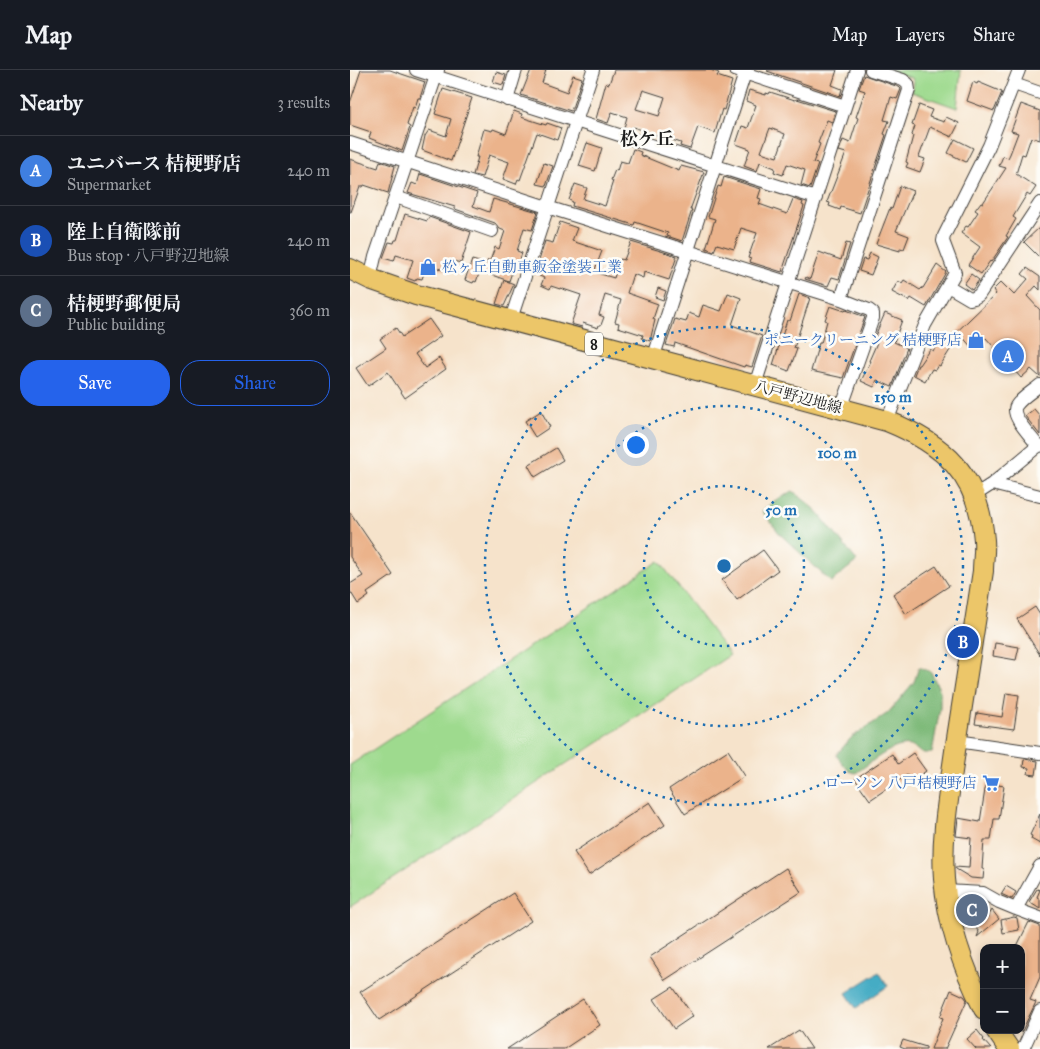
<!DOCTYPE html>
<html lang="en">
<head>
<meta charset="utf-8">
<style>
  :root { --surface:#171b24; --page:#242831; --text:#f1f3f6; --muted:#9ea1a6; --line:#363941; --accent:#2563eb }
  body { margin:0; font-family:"IM FELL Great Primer","Noto Serif JP",serif; background:var(--page); color:var(--text) }
  .controls { position:absolute; right:15px; bottom:15px; display:grid; overflow:hidden; border-radius:10px; box-shadow:0 2px 8px #0003 }
  .controls button { width:45px; height:45px; display:grid; place-items:center; padding:0; border:0; border-bottom:1px solid var(--line); background:var(--surface); color:var(--text); font:25px sans-serif }
  .you { position:absolute; left:285px; top:374px; width:18px; height:18px; margin:-12px; border:4px solid #fff; border-radius:50%; background:#1a73e8; box-shadow:0 0 0 8px #1a73e833 }
  .badge { display:grid; place-items:center; width:32px; height:32px; border-radius:50%; background:var(--accent); color:#fff; font-size:16px; font-weight:700 }
  .pin { position:absolute; translate:-50% -50%; border:2px solid #fff; box-shadow:0 1px 5px #0006 }
  .list { margin:0; padding:0; list-style:none }
  h2 { display:flex; justify-content:space-between; align-items:center; height:65px; margin:0; padding:0 20px; font-size:21px }
  h2 small { font-size:16px; font-weight:400; color:var(--muted) }
  .list li { display:grid; grid-template-columns:32px 1fr auto; gap:15px; align-items:center; box-sizing:border-box; height:70px; padding:0 20px; border-top:1px solid var(--line) }
  .list b { display:block; font-size:19px; white-space:nowrap }
  .list p { margin:0; font-size:16px; white-space:nowrap; color:var(--muted) }
  .list em { font-size:16px; font-style:normal; color:var(--muted) }
  .actions { display:flex; gap:10px; padding:15px 20px }
  .actions a { flex:1; padding:11px 0; border:1px solid var(--accent); border-radius:20px; text-align:center; font-size:18px; color:var(--accent) }
  .actions .main { background:var(--accent); color:#fff }
  .map { position:relative; flex:none; width:690px; height:979px; overflow:hidden }
  header { display:flex; align-items:center; gap:30px; box-sizing:border-box; height:70px; padding:0 25px; background:var(--surface); border-bottom:1px solid var(--line) }
  header strong { font-size:24px }
  nav { display:flex; gap:28px; margin-inline-start:auto; font-size:18px }
  main { display:flex }
  aside { flex:1; background:var(--surface) }
  .map>svg:first-child { display:block }
  .green { fill:#9eda8e; stroke:#5d7b55 }
  .forest { fill:#7eba79; stroke:#4d6b4a }
  .water { fill:#44acc4; stroke:#306470 }
  .building { fill:#ebb38b; fill-rule:evenodd }
  .lines { fill:none; stroke-linecap:round; stroke-linejoin:round }
  .street-casing { stroke:#3d3a36; stroke-width:14 }
  .primary-casing { stroke:#3d3a36; stroke-width:22 }
  .street { stroke:#fff; stroke-width:12 }
  .primary { stroke:#ecc669; stroke-width:20 }
  .ring { fill:none; stroke:#1f6fb2; stroke-width:2.5; stroke-dasharray:2.5 5 }
  .labels { text-anchor:middle; stroke-width:5; stroke-linejoin:round; paint-order:stroke }
  .shield { fill:#fdfcf7; stroke:#605f5e; stroke-width:1 }
  .shield-label { font-size:14px; font-weight:bold; fill:#1c1c1c }
  .shop-label { font-size:15px; fill:#366cbe; stroke:#fdfcf7; text-anchor:end }
  .street-label { font-size:15px; fill:#1c1c1c; stroke:#fdfcf7 }
  .quarter-label { font-size:18px; font-weight:bold; fill:#1c1c1c; stroke:#fdfcf7 }
  .centre { fill:#1f6fb2; stroke:#fdfcf7; stroke-width:2.5 }
  .ring-label { font-size:15px; text-anchor:middle; font-weight:bold; fill:#1f6fb2; stroke:#fdfcf7; stroke-width:5; stroke-linejoin:round; paint-order:stroke }
</style>
</head>
<body>
<header>
<strong>Map</strong>
<nav><a>Map</a><a>Layers</a><a>Share</a></nav>
</header>
<main>
<aside>
<h2>Nearby<small>3 results</small></h2>
<ul class="list">
<li><span class="badge" style="background:#3f7fe0">A</span><div><b>ユニバース 桔梗野店</b><p>Supermarket</p></div><em>240 m</em></li>
<li><span class="badge" style="background:#1a4fb4">B</span><div><b>陸上自衛隊前</b><p>Bus stop · 八戸野辺地線</p></div><em>240 m</em></li>
<li><span class="badge" style="background:#5c6f8a">C</span><div><b>桔梗野郵便局</b><p>Public building</p></div><em>360 m</em></li>
</ul>
<div class="actions"><a class="main">Save</a><a>Share</a></div>
</aside>
<div class="map">
<svg width="690" height="979" viewBox="0 0 690 979">
  <rect width="100%" height="100%" fill="#fdfcf7"/>
  <filter id="ink" filterUnits="userSpaceOnUse"><feTurbulence type="fractalNoise" baseFrequency=".02" numOctaves="2"/><feDisplacementMap in="SourceGraphic" scale="10" xChannelSelector="R" yChannelSelector="G"/><feConvolveMatrix kernelMatrix="1 2 1 2 8 2 1 2 1" color-interpolation-filters="sRGB"/></filter>
  <filter id="wash" filterUnits="userSpaceOnUse"><feTurbulence type="fractalNoise" baseFrequency=".0096" numOctaves="4" result="noise"/><feDisplacementMap in="SourceGraphic" scale="20" xChannelSelector="R" yChannelSelector="G"/><feGaussianBlur stdDeviation="1.12" result="paint"/><feColorMatrix in="noise" values="0 0 0 0 0 0 0 0 0 0 0 0 0 0 0 0 0 1.4 0 .05"/><feComposite in="paint" operator="in"/></filter>
  <g filter="url(#wash)">
    <rect width="100%" height="100%" fill="#f6e3cb"/>
    <path class="green" d="M535,0H611L607,38L562,22L564,12L562,8Z
      M309,491L380,585L0,837V695Z"/>
    <path class="forest" d="M443,421L465,439L507,491L481,512L430,464L412,441L424,431Z
      M569,597L581,602L590,621V638L582,683C566,684 570,679 560,676C544,672 519,694 506,703L499,701L486,685L502,667L538,643L564,612Z"/>
    <path class="water" d="M529,902L538,916L506,938L496,923Z"/>
    <g id="blocks">
      <path class="building" d="M11,0H40L75,12L70,28H68L65,38L63,37L57,55L60,57L52,81L19,68L21,62L0,55V33Z
        M181,0H196L192,13L217,22L223,5L232,8L221,41L171,25Z
        M264,0H360L369,3L367,6L382,11L374,40L372,39L365,63L348,57L340,79L330,76L331,73L283,57L282,61L274,58L277,47L262,42L258,53L246,49L256,13L259,14ZM293,20L315,27L309,46L286,39Z
        M418,0H487L482,15L492,19L490,26L417,1Z
        M146,2L156,5L153,15L143,12Z
        M514,5L549,17L551,19L547,29L541,27L534,50L539,51L534,64L536,65L510,143L491,137L490,140L479,136L480,133L477,132L496,83L489,81L493,70L500,73L508,48L506,47L515,21L509,19Z
        M623,12L627,14L628,12L652,22L644,41L617,31Z
        M93,19L122,28L101,91L72,80L75,66L79,60L96,66L101,49L85,44Z
        M399,20L416,25V23L419,24L420,22L445,30L447,29L485,41L482,52L477,50L468,73L470,74L463,93L468,94L460,118L451,115L455,100L437,94L433,105L424,102L425,98L410,92L407,101L394,96L400,79L386,74L392,56L398,58L406,35L396,31ZM420,58L435,64L427,87L411,82Z
        M671,34L690,41V70L681,67L675,85L672,84L666,104L686,117L680,126L677,124L663,147L666,149L656,166L658,167L641,192L640,191L631,204L618,195L630,177L611,163L616,156L618,157L628,142L625,140L631,132L633,133L656,98L649,96L653,86L658,88L660,84L668,63L661,61Z
        M569,35L582,40L579,47L594,52L596,47L609,53L602,67L580,57L569,87L575,89L570,102L556,97L558,93L556,92L563,66L562,65L565,56L562,55Z
        M164,41L172,44L171,47L196,55L197,53L211,58L207,70L187,63L170,110L168,109L166,114L153,109L159,92L139,85L132,107L123,105L128,87H126L134,59L142,61L143,59L156,64Z
        M605,69L623,78L616,92L598,83Z
        M237,73L252,78L245,101L229,96Z
        M283,79L291,82L290,85L329,101L331,96L354,102L340,140H342L332,171L317,166L318,163L285,152L284,155L222,136L223,132L219,130L225,114L237,118L233,129L255,136L263,111L261,110L265,100L267,101L270,91L278,93Z
        M0,89L28,98L30,91L45,96L38,123L14,115L13,117H10L1,142H0Z
        M194,93L203,96L196,116L187,114Z
        M70,104L127,123L123,136L139,142L143,129L188,142L182,160L174,158L167,181L172,183L169,192L166,190L159,211L130,201L126,212L124,211L123,213L115,210L122,190L136,194L138,190L140,191L145,177L149,179L155,161L150,159L145,153L105,139V137L58,123L62,113L67,115Z
        M374,107L411,119L408,128L411,129L409,134L437,144L443,129L453,132L452,135L454,136L432,202L400,192L401,189L398,188L407,163L391,158L384,179L367,174L364,181L356,178L365,149L358,147L368,116L371,117Z
        M550,116L563,121L546,161L559,166L554,179L550,178V181L526,174L540,138L542,139Z
        M55,144L77,151L79,147L121,162L111,193L103,191L99,202L77,194L72,209L67,208L65,211L57,208L63,190L46,185L44,191L33,188L39,172L44,173L45,170H47Z
        M210,152L227,158L222,171L252,181L244,202L264,208L270,189L274,190L281,172L327,186L319,210L294,202L293,208L283,204L277,223L308,234L303,249L305,250L300,271L292,268L293,265L268,257L269,253L265,252L271,230L255,225L249,245L254,247L251,255H249L248,258L233,253L232,257L221,254L231,225L210,218V219L201,216L200,219L191,215L194,208L185,204L195,171L203,173Z
        M690,157V188L674,172Z
        M496,173L500,174L489,209L482,207L478,216L455,209L456,207L460,209L469,182L491,190Z
        M520,183L528,187L521,205L509,201L513,189L517,190Z
        M587,195L596,202L576,237L561,228L559,231L542,222L548,211L552,213L554,210L570,220L572,218H573Z
        M677,198L690,207V220L686,216L677,226L690,240V307L681,299L671,308L636,268L623,279L610,264L590,296L588,295L585,300L582,299L575,311L564,305L568,295H569L580,279L583,281L589,271L593,275L646,224L643,220L651,212L664,225L678,209L672,204Z
        M621,204L629,210L622,220L614,214Z
        M154,210L164,214L154,236L146,234Z
        M308,218L316,221L313,230L305,227Z
        M378,223L391,228L382,255L412,266L402,297L395,295L394,297L325,273L324,277L316,275L325,249L336,252L339,243L349,247L353,235L371,241Z
        M449,224L460,228L444,278L447,279L439,301L423,295L437,250L440,251Z
        M480,236L495,241L496,240L515,247L493,308L461,301L469,273H471L477,251L475,250Z
        M535,243L552,250L544,272L557,278L542,317L527,310L524,317L511,311L521,291H519L529,268L525,266Z
        M79,249L91,266L65,284L75,298L89,288L96,299L55,328L38,302L18,316L6,298L36,278L30,269L46,258L52,267Z
        M684,339L690,346V365L675,346Z
        M191,341L200,357L185,367L175,351Z
        M206,378L213,390L185,407L178,395Z
        M0,442L43,505L17,523L19,526L8,534L0,521V514L13,506L0,487Z
        M413,480L428,500L387,530L372,510Z
        M586,496L599,516L556,544L543,524Z
        M685,537L690,545V585L667,549Z
        M645,573L669,577L666,590L643,586Z
        M656,623L669,625L664,659L625,654L627,643L652,647Z
        M378,680L395,706L335,744L319,719Z
        M563,683L576,701L562,711L557,705L520,730L505,709L542,684L548,694Z
        M674,689L688,691L686,705L678,704L679,698L673,697Z
        M636,713L654,716L649,749H644L641,770H634L632,799H634L633,809L621,808L606,799L605,797L619,798L621,768L606,766L608,748L630,752Z
        M300,732L315,755L239,805L224,782Z
        M690,744V774L681,769L682,766L680,765Z
        M436,798L451,822L315,910L300,887Z
        M656,816L666,822L662,829L651,824Z
        M687,819L690,820L687,827L690,829V839L679,832Z
        M163,823L181,851L29,950L10,922Z
        M614,830L631,831L633,833L638,847L642,840L649,849L627,867L629,862L622,853Z
        M664,847L667,848L669,860L653,863L651,850Z
        M679,852L690,856V907L680,930L686,932L671,963V878H666Z
        M323,917L343,946L324,959L304,929Z
        M601,920L614,926L617,930L595,979H581L593,948L590,947Z
        M233,929L250,955L214,979H157Z
        M449,960L462,979H419Z
        M627,960L634,969L633,970L641,979H626L617,969Z
        M553,970L576,977V979H555L550,977Z"/>
    </g>
  </g>
  <g filter="url(#ink)">
    <use href="#blocks" fill-opacity="0" stroke="#3d3a36" stroke-width="1"/>
    <g class="lines">
      <g class="street-casing">
        <path id="street" d="M66,0L466,128
          M385,0L495,36
          M664,14L690,23
          M157,30L166,0
          M0,73L197,137L491,229
          M46,127L142,161
          M20,209L25,187L88,0
          M598,216L620,229L624,228L629,225L690,133
          M160,252L243,0
          M303,289L396,0
          M405,315L507,0
          M491,339L523,248V243L519,240L491,229L559,20L558,14L553,10L521,0
          M537,351L575,255L605,203L593,171L594,166L639,76L669,0
          M688,376C682,367 660,346 666,336C671,328 683,321 690,315
          M642,414L690,426
          M625,425L642,414L688,376H690
          M607,671L690,683
          M690,796L666,839L690,848
          M596,821L633,823L649,832L666,839
          M673,979L690,941"/>
      </g>
      <g class="primary-casing">
        <path id="primary" d="M0,199L20,209L66,225L537,351C594,374 629,405 634,470C635,480 633,491 633,501C624,561 614,621 605,681C599,724 591,766 594,809C598,854 614,900 634,939
          M646,960L659,979"/>
      </g>
      <use href="#street" class="street"/>
      <use href="#primary" class="primary"/>
    </g>
  </g>
  <g class="ring">
    <circle cx="374" cy="496" r="80"/>
    <circle cx="374" cy="496" r="160"/>
    <circle cx="374" cy="496" r="239"/>
  </g>
  <defs>
    <g id="shop-bare" transform="scale(1.35)"><path d="M-5-2.5h2.3a2.7 3.5 0 0 1 5.4 0H5L5.5 6h-11ZM-1.5-2.5h3a1.5 2.3 0 0 0-3 0Z" fill="#3f7fe0" stroke="#fdfcf7" stroke-width="2.5" paint-order="stroke"/></g>
    <g id="supermarket-bare" transform="scale(1.35)"><path d="M-6-5.5h2.5l.6 2H6L4.5 2H-2.5L-4.4-4H-6ZM-1.5 3.2a1.3 1.3 0 1 0 .1 0ZM3 3.2a1.3 1.3 0 1 0 .1 0Z" fill="#3f7fe0" stroke="#fdfcf7" stroke-width="2.5" paint-order="stroke"/></g>
  </defs>
  <g fill-rule="evenodd">
    <use href="#shop-bare" x="78" y="197"/>
    <use href="#shop-bare" x="626" y="270"/>
    <use href="#supermarket-bare" x="641" y="713"/>
  </g>
  <g class="labels">
    <rect class="shield" x="235" y="262.5" width="18" height="23" rx="4"/>
    <g class="shield-label">
      <text x="244" y="279">8</text>
    </g>
    <g class="shop-label">
      <text x="92" y="202" text-anchor="start">松ヶ丘自動車鈑金塗装工業</text>
      <text x="612" y="275">ポニークリーニング 桔梗野店</text>
      <text x="627" y="718">ローソン 八戸桔梗野店</text>
    </g>
    <g class="street-label">
      <text transform="translate(448 327) rotate(15)" y="5">八戸野辺地線</text>
    </g>
    <g class="quarter-label">
      <text x="297" y="75">松ケ丘</text>
    </g>
  </g>
  <circle cx="374" cy="496" r="8" class="centre"/>
  <g class="ring-label">
    <text x="543" y="332">150 m</text>
    <text x="487" y="388">100 m</text>
    <text x="431" y="445">50 m</text>
  </g>
</svg>
<div class="controls">
<button>+</button>
<button>−</button>
</div>
<div class="you"></div>
<div class="pin badge" style="left:658px;top:286px;background:#3f7fe0">A</div>
<div class="pin badge" style="left:613px;top:572px;background:#1a4fb4">B</div>
<div class="pin badge" style="left:622px;top:840px;background:#5c6f8a">C</div>
</div>
</main>
</body>
</html>
